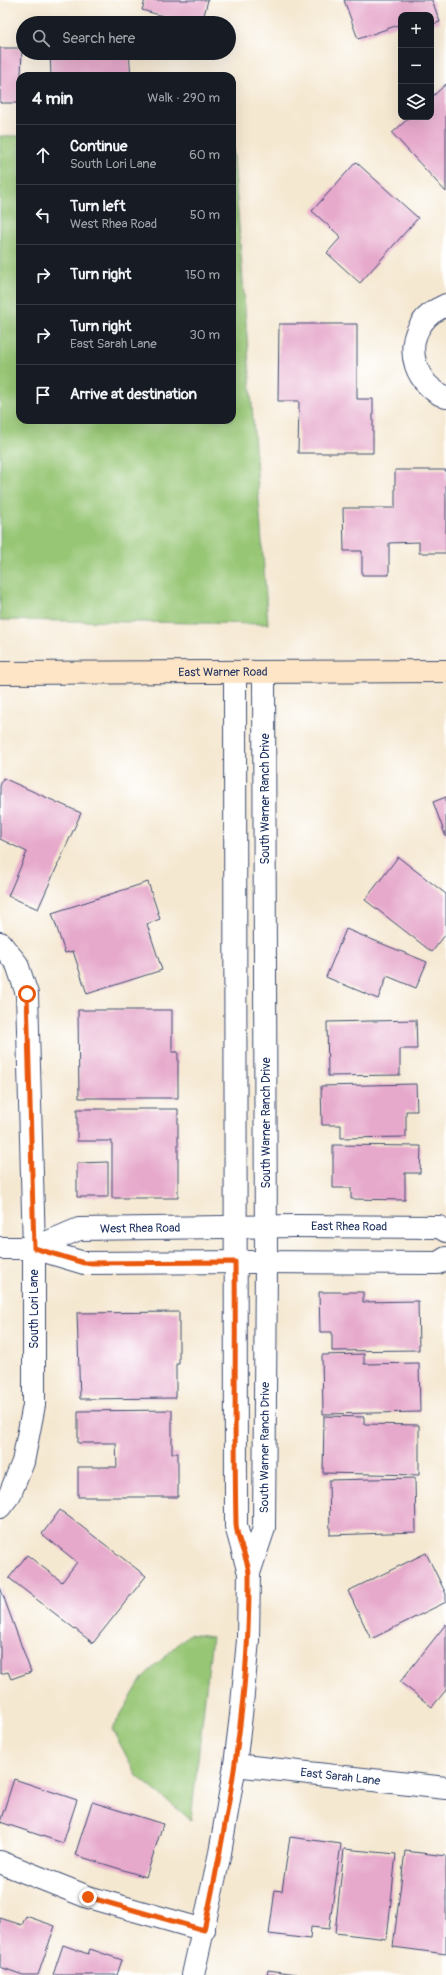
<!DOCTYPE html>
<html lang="en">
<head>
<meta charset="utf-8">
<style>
  :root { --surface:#171b24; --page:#242831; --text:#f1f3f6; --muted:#9ea1a6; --line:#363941 }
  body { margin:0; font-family:Pangolin,sans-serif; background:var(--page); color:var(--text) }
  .controls { position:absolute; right:12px; top:12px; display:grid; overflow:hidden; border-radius:8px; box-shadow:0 4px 16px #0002 }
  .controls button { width:36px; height:36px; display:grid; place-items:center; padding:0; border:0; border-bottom:1px solid var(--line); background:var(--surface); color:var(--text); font:20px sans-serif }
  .stop { position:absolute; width:12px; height:12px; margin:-9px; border:3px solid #ea580c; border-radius:50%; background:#fff }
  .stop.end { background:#ea580c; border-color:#fff; box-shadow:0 1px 4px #0008 }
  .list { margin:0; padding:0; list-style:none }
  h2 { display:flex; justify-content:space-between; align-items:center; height:52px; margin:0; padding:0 16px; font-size:17px }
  h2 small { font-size:13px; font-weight:400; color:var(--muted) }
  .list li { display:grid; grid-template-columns:26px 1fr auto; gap:12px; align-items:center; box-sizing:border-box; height:60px; padding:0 16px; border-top:1px solid var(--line) }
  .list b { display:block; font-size:15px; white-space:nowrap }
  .list p { margin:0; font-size:13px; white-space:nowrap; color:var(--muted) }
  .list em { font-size:13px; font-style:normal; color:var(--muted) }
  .icon { flex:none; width:22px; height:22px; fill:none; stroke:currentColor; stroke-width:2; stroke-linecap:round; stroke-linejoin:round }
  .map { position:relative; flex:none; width:446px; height:1975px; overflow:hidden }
  .search { position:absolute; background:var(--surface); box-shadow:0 4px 16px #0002; left:16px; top:16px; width:220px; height:44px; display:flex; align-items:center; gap:10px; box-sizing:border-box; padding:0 14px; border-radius:22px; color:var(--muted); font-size:15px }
  .panel { position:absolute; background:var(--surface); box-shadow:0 4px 16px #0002; left:16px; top:72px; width:220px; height:352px; border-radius:12px }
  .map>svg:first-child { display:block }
  .green { fill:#97c674; stroke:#597a69 }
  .building { fill:#e6a8cb }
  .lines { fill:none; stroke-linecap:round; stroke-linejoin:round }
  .minor-casing { stroke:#3c4b6f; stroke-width:24 }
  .tertiary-casing { stroke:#3c4b6f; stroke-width:24 }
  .secondary-casing { stroke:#3c4b6f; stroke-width:24 }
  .minor { stroke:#fff; stroke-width:22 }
  .tertiary { stroke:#fff; stroke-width:22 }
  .secondary { stroke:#fde5c5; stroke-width:22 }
  .route { stroke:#ea580c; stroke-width:5 }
  .labels { text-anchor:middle; stroke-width:3; stroke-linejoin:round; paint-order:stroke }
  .street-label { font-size:12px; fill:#1b2f5e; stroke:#fff }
</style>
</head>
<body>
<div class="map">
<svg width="446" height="1975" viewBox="0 0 446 1975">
  <rect width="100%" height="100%" fill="#fff"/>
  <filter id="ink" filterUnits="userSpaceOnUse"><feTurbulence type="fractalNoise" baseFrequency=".025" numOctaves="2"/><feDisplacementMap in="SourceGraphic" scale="8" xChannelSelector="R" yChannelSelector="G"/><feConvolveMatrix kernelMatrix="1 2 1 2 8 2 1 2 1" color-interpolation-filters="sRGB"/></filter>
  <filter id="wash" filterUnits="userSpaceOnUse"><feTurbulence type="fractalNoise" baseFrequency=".012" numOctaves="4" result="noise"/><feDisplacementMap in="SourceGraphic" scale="16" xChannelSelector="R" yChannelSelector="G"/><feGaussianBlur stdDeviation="0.9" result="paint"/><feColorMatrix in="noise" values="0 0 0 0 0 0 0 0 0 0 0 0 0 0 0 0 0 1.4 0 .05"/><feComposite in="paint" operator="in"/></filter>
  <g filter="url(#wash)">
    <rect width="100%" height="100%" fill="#f5e8d1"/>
    <path class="green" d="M232,132L268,624L0,620V136H20V420H232Z
      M189,1634L212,1637L191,1820L137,1776L112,1729L143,1677Z"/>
    <g id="blocks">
      <path class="building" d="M145,0H208L202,23H187L142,10Z
        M344,0H432L440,22L431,25V15H401V24L358,39Z
        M80,20V23H58V22Z
        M0,48H22L20,103H0Z
        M50,53H129L131,76H51Z
        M446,84V192L392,133L410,117H431V98Z
        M356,162L418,218L360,283L327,253L341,237L312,211Z
        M279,324H357V399H373V453H298L299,401H278Z
        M395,470H446V553H419V542L389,543V575H362V551H344L343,508H395Z
        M3,778L81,813L38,909L8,896L27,852L0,839V786Z
        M446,797V837L433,802Z
        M398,857L446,894V934L432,952L365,900Z
        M148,882L160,919L147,924L162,970L87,994L73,951L65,953L52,913Z
        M346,929L427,962L416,988L387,976L378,999L326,977Z
        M78,1010H172V1052H178V1098H79Z
        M416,1020L417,1049H400V1075L328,1076L327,1022Z
        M416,1084L417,1111H406V1137L341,1138V1125H322L321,1086Z
        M77,1109H178V1198H112V1141H77Z
        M333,1145L421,1146L420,1173H405V1200L351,1199V1188H333Z
        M108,1162V1197H77V1163Z
        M319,1292H363V1302L418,1301L419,1350L332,1351V1332H320Z
        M179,1312V1364H176V1398L80,1399L77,1313Z
        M364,1354V1364L419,1363L420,1412L323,1414L322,1355Z
        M172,1410V1453H178V1497H78V1467H117L116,1443H78V1411Z
        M324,1416L364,1417V1424L419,1425V1475L323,1473Z
        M415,1478L416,1532L330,1535L329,1480Z
        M60,1510L146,1576L93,1643L9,1578L27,1555L62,1582L77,1562L42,1534Z
        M426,1553L446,1594V1602L371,1639L348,1591Z
        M0,1587L31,1672L11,1679L8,1672L0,1674Z
        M446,1624V1690L432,1707L400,1682Z
        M14,1779L77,1800L63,1843L0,1822Z
        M92,1802L163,1824L146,1877L75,1855Z
        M290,1837L341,1844L329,1929L311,1927L310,1939L269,1934L275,1890L282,1891Z
        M344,1849L396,1854L387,1939L335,1933Z
        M405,1851L446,1856V1954L393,1947Z
        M26,1916L55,1926L38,1975H23L0,1967V1918L22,1925Z
        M63,1945L88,1954L90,1949L122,1960L117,1975H53Z
        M268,1970L297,1974V1975H267Z"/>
    </g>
  </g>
  <g filter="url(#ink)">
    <use href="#blocks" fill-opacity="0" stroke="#3c4b6f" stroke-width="1"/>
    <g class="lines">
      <g class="minor-casing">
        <g id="minor">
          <path d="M446,305C437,309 428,314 422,323C403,349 417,386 446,397"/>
          <path d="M0,943L17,964L27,994L34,1248V1405L23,1462L10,1494L0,1507"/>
          <path d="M0,1248H34L84,1263L253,1262L438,1263L446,1258"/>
          <path id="s1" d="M34,1248L79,1229L294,1226L439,1227L446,1231"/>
          <path id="s2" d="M235,1765L446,1788"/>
          <path d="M0,1862L88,1897L204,1930"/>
        </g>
      </g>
      <g class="tertiary-casing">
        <g id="tertiary">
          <path id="s3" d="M249,1573L264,1528L266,1262L264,672"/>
          <path d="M193,1975L220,1853L235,1765L241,1715L248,1640L249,1573L236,1526L235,672"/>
        </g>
      </g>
      <g class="secondary-casing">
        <g id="secondary">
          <path id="s4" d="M0,673L446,671"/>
        </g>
      </g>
      <use href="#minor" class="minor"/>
      <use href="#tertiary" class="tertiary"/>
      <use href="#secondary" class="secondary"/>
    </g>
  </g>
  <g class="lines" filter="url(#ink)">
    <path class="route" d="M27,994L34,1248L84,1263L235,1262C236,1349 234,1436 236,1523C236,1541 249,1558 249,1575C250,1695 229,1814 204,1930L88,1897"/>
  </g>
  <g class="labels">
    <g class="street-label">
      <text dy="4" stroke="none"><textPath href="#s4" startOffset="223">East Warner Road</textPath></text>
      <text transform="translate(265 799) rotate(-90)" y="4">South Warner Ranch Drive</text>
      <text transform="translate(266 1123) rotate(-90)" y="4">South Warner Ranch Drive</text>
      <text dy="4" stroke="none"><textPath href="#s1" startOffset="319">East Rhea Road</textPath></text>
      <text dy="4" stroke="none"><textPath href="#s1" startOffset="110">West Rhea Road</textPath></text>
      <text transform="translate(34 1309) rotate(-90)" y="4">South Lori Lane</text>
      <text dy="4" stroke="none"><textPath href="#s3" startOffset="128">South Warner Ranch Drive</textPath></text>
      <text dy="4" stroke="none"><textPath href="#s2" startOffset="106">East Sarah Lane</textPath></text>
    </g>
  </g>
</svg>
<div class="controls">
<button>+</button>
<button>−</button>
<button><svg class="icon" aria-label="layers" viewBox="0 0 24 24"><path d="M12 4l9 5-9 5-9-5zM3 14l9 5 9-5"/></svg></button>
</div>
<div class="stop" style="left:27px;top:994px"></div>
<div class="stop end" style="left:88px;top:1897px"></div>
<div class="search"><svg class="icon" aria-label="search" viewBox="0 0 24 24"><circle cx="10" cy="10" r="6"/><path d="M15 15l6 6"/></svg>Search here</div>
<section class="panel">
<h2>4 min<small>Walk · 290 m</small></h2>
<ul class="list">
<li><svg class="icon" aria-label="ahead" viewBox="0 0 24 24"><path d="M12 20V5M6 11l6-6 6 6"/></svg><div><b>Continue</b><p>South Lori Lane</p></div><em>60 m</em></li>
<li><svg class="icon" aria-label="left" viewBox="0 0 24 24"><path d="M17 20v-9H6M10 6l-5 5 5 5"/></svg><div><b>Turn left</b><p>West Rhea Road</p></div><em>50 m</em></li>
<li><svg class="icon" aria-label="right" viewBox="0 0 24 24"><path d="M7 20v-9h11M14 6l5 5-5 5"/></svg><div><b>Turn right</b></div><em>150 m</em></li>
<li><svg class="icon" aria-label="right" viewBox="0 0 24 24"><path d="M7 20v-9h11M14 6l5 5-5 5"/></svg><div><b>Turn right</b><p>East Sarah Lane</p></div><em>30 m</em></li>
<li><svg class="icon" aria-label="arrive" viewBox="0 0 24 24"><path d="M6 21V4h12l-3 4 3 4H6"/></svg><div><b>Arrive at destination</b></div></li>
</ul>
</section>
</div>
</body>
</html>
